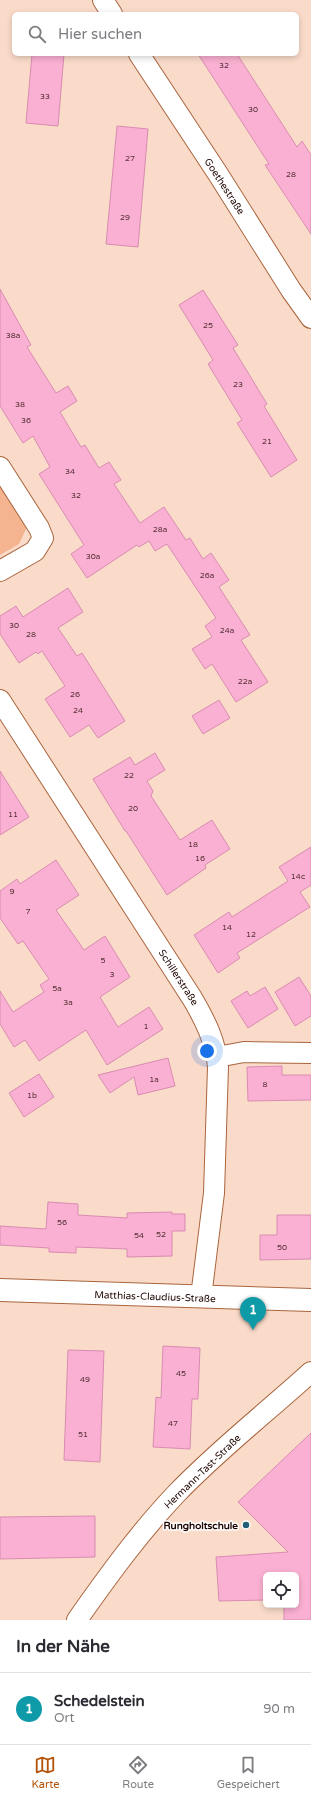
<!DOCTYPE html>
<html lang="de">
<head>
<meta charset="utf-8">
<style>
  :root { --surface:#fff; --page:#f7f7f7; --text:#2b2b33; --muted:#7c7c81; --line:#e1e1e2; --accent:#b45309 }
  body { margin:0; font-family:"Varela Round",sans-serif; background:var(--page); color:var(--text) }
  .controls { position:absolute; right:12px; bottom:12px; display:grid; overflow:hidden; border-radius:6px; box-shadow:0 2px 6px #0003 }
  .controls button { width:36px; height:36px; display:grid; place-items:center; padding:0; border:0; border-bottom:1px solid var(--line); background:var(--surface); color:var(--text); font:20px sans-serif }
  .you { position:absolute; left:207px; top:1051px; width:14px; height:14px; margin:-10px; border:3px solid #fff; border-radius:50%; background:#1a73e8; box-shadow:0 0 0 6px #1a73e833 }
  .badge { display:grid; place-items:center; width:26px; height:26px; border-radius:50%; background:var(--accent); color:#fff; font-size:13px; font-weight:700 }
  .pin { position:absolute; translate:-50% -33px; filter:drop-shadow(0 1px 2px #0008) }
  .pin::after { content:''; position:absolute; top:21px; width:14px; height:12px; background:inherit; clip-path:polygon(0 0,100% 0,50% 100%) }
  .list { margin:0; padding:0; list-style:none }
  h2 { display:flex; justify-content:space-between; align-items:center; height:52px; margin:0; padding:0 16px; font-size:17px }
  h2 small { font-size:13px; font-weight:400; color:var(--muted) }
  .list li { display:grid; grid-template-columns:26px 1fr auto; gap:12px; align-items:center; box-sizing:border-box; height:72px; padding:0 16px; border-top:1px solid var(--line) }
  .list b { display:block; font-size:15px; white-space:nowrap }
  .list p { margin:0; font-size:13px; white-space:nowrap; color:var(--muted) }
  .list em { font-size:13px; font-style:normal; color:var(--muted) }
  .icon { flex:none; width:22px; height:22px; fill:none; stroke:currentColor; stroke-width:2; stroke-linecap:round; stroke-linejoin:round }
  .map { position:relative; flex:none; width:311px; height:1620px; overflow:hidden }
  .search { position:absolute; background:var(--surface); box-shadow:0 2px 6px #0003; left:12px; right:12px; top:12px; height:44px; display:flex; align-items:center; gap:10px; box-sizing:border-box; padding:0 14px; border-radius:6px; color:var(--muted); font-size:15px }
  .sheet { height:124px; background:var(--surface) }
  nav { display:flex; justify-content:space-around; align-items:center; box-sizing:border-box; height:56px; border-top:1px solid var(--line); background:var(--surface); font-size:11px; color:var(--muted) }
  nav a { display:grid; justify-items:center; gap:2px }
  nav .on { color:var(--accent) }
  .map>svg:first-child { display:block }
  .green { fill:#f4b490 }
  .building { fill:#fab0d2; stroke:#d88cb0 }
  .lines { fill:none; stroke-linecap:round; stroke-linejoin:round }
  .minor-casing { stroke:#a9653d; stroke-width:22 }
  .tertiary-casing { stroke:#a9653d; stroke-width:24 }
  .minor { stroke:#fff; stroke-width:20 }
  .tertiary { stroke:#fff; stroke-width:22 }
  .poi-dot { fill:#235d76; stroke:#fff; stroke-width:1.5 }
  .labels { text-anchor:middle; stroke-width:3; stroke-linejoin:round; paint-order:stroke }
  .number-label { font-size:8px; fill:#553034 }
  .street-label { font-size:10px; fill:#1e0500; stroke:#fff }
  .poi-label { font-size:10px; font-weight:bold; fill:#1e0500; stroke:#fff; text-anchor:end }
</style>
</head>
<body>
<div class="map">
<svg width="311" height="1620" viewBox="0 0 311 1620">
  <rect width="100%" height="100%" fill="#fadbca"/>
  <path class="green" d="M0,482L27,527L19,544L0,555Z"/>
  <path class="building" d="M32,54H64L58,126L26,123Z
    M198,54H237L297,147L302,141L311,155V234L265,165L269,164Z
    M117,126L148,129L138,247L106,244Z
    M0,289L31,345L27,347L56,393L68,386L77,401L60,412L81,447L85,445L99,468L109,462L121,480L114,484L140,523L164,507L186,540L190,538L203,559L211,553L229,580L219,587L250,635L241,640L268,682L236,702L212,664L205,669L192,649L212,637L205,626L216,618L167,544L155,551L149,541L139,547L137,545L87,578L71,554L84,545L39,474L50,467L33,436L23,443L0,406Z
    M203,290L238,345L233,348L267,404L264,406L297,460L271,477L237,423L242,420L208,364L213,360L179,305Z
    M68,588L83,612L58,628L77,656L82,653L125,721L98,738L89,725L70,737L45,699L65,686L42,651L38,654L36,652L19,663L0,634V616L16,606L23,617Z
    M219,700L230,718L203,734L192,716Z
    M155,753L165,770L147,781L153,791L151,796L180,840L212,820L230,849L205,865L206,868L167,895L126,831H125L93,779L130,757L135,765Z
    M0,771L29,817L0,835Z
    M311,847V885L300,892L310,907L237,953L240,958L218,973L194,935L229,912L232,917L288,881L279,867Z
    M56,860L79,895L56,910L84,950L105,936L130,977L100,997L118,1027L149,1007L163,1029L107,1065L86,1030L39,1061L25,1040L14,1047L0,1024V991L13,1012L44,992L40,985L49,979L23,941L18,944L0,918V891L17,879L20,884Z
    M299,977L311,996V1016L295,1026L275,992Z
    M265,987L278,1009L248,1028L231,1001L247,991L250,996Z
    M168,1058L175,1086L138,1095L134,1077L110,1093L98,1075Z
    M282,1066V1075H311V1100L248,1101L247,1067Z
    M39,1074L54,1097L24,1117L9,1093Z
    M48,1202L78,1204V1215L127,1218V1213L172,1212V1214H185V1231H172V1256L127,1257V1249L76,1247V1253L49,1252V1248L0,1245V1226L46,1229Z
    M277,1215H311V1259L260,1260V1235H277Z
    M163,1346L200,1348L198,1399H192L190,1449L153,1447L156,1397L161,1398Z
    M68,1350L104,1351L100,1462L64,1460Z
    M311,1433V1620H284V1605H296V1575H266V1600L219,1601L216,1557L288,1552L238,1502Z
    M95,1516V1557L0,1559V1517Z"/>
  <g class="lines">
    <g class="minor-casing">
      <path id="minor" d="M103,0L112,14
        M139,54L218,174L291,290L311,318
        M0,467L39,528L43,538L35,551L0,571
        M0,700L192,998C205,1020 216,1042 218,1067L214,1193L201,1297
        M217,1057L244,1052L311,1053
        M77,1620C108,1576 139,1533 176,1494C218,1450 266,1413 311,1372"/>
    </g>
    <g class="tertiary-casing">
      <path id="tertiary" d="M0,1290L311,1300"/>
    </g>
    <use href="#minor" class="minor"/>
    <use href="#tertiary" class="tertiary"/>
  </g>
  <circle class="poi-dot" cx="246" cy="1525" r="4"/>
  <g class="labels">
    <g class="number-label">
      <text x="224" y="68">32</text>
      <text x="45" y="99">33</text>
      <text x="253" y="112">30</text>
      <text x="130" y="161">27</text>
      <text x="291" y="177">28</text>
      <text x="125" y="220">29</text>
      <text x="208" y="328">25</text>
      <text x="13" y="338">38a</text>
      <text x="238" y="387">23</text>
      <text x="20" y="407">38</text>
      <text x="26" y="423">36</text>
      <text x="267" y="444">21</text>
      <text x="70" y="474">34</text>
      <text x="76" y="498">32</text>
      <text x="160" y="532">28a</text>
      <text x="93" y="559">30a</text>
      <text x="207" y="578">26a</text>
      <text x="14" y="628">30</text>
      <text x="227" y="633">24a</text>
      <text x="31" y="637">28</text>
      <text x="245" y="684">22a</text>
      <text x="75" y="697">26</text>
      <text x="78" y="713">24</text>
      <text x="129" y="778">22</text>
      <text x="133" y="811">20</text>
      <text x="13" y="817">11</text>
      <text x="193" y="847">18</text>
      <text x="200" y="861">16</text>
      <text x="298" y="879">14c</text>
      <text x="12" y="894">9</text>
      <text x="28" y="914">7</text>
      <text x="227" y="930">14</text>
      <text x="251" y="937">12</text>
      <text x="103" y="963">5</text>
      <text x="112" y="977">3</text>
      <text x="57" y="991">5a</text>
      <text x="68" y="1005">3a</text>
      <text x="146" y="1029">1</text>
      <text x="154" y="1082">1a</text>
      <text x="265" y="1087">8</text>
      <text x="32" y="1098">1b</text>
      <text x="62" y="1225">56</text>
      <text x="161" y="1237">52</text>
      <text x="139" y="1238">54</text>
      <text x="282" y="1250">50</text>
      <text x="181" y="1376">45</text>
      <text x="85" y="1382">49</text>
      <text x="173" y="1426">47</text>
      <text x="83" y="1437">51</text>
    </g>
    <g class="street-label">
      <text transform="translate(225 186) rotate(57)" y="4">Goethestraße</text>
      <text transform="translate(179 977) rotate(57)" y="4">Schillerstraße</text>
      <text transform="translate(155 1296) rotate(2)" y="4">Matthias-Claudius-Straße</text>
      <text transform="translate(202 1471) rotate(-44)" y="4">Hermann-Tast-Straße</text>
    </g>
    <g class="poi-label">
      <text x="238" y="1529">Rungholtschule</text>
    </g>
  </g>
</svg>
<div class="controls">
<button><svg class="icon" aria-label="locate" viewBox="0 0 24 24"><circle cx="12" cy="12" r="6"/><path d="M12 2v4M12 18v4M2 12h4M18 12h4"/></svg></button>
</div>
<div class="you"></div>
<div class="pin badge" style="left:253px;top:1330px;background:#0f9aa8">1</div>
<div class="search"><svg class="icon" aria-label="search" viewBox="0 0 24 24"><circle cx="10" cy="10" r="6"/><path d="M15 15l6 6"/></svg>Hier suchen</div>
</div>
<section class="sheet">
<h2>In der Nähe<small></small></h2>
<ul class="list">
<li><span class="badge" style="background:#0f9aa8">1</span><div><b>Schedelstein</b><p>Ort</p></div><em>90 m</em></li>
</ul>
</section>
<nav>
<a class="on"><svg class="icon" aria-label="map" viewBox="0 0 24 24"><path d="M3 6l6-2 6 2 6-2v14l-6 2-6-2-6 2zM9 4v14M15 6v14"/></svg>Karte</a>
<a><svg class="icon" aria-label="directions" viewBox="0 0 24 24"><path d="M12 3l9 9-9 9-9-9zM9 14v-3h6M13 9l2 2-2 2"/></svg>Route</a>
<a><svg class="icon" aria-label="saved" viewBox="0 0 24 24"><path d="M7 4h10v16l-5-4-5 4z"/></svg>Gespeichert</a>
</nav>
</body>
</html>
